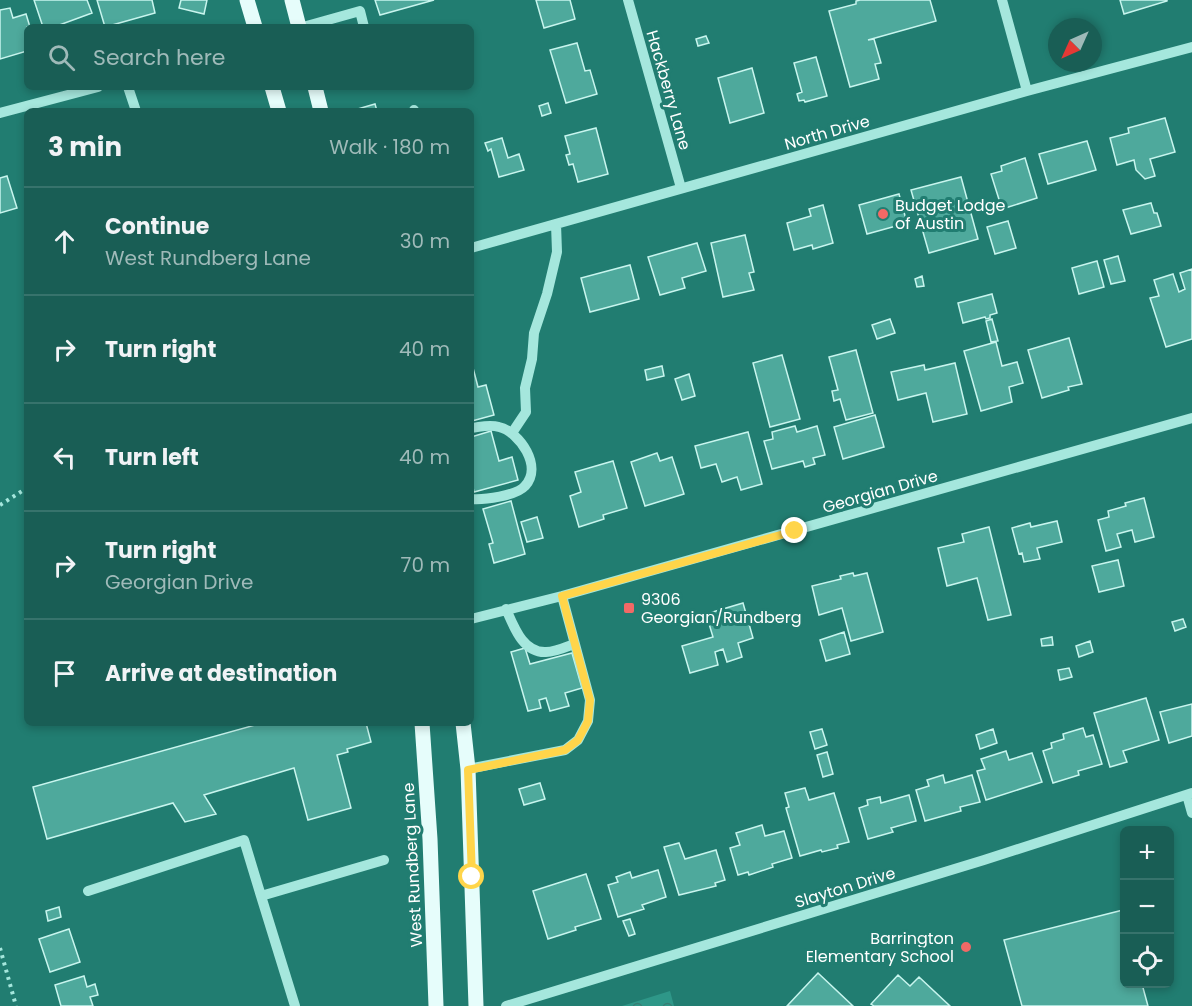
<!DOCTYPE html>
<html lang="en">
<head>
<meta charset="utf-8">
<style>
  :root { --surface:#195e55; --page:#22645b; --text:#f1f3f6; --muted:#9fbab9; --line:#37736c }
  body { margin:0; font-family:Poppins,sans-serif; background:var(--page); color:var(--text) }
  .controls { position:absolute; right:18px; bottom:18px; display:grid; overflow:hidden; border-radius:9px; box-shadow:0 3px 9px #0003 }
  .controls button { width:54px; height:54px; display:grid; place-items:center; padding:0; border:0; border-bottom:2px solid var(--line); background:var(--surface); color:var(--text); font:30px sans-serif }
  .compass { position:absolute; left:1048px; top:18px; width:54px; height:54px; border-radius:50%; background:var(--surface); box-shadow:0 3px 9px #0003; rotate:225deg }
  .stop { position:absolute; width:18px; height:18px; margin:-14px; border:4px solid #ffd54a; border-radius:50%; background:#fff }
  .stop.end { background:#ffd54a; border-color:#fff; box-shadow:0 2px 6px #0008 }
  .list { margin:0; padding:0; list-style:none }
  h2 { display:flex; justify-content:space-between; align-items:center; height:78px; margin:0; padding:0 24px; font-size:26px }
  h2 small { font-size:20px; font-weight:400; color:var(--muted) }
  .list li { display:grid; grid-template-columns:39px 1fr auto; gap:18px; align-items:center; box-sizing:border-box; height:108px; padding:0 24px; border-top:2px solid var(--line) }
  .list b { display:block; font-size:22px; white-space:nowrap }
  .list p { margin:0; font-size:20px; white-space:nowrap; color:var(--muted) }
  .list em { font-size:20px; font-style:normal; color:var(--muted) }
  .icon { flex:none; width:33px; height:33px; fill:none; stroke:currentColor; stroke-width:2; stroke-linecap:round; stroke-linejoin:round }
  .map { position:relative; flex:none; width:1192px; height:1006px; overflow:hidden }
  .search { position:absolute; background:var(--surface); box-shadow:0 3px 9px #0003; left:24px; top:24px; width:450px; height:66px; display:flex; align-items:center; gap:15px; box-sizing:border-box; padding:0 21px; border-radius:9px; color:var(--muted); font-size:22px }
  .panel { position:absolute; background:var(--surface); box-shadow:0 3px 9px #0003; left:24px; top:108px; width:450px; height:618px; border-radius:9px }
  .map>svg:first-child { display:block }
  .park { fill:url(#park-crowns) }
  .building { fill:#4ea99c; stroke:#c8f5ee; stroke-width:1.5 }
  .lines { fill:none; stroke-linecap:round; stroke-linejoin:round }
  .path { stroke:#a5e7dd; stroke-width:4; stroke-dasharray:3 4.5; stroke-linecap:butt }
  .minor { stroke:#a5e7dd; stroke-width:10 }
  .major { stroke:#e6fdfb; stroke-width:15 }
  .route { stroke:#ffd54a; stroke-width:8 }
  .poi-dot { fill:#f36966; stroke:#217d71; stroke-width:2 }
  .labels { text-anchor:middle; stroke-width:6; stroke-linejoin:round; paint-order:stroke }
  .street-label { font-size:16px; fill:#fff; stroke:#217d71 }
  .poi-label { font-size:16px; fill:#fff; stroke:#217d71; text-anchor:start }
</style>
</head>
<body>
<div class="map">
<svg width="1192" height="1006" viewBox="0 0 1192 1006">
  <defs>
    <pattern id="park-crowns" width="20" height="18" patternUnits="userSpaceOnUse" patternTransform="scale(1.5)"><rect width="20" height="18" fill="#2e9788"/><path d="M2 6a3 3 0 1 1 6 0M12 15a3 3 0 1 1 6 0" fill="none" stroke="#387d73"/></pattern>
  </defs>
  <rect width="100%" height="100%" fill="#217d71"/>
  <path class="park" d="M670,991L674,1006H622Z"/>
  <path class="building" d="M34,0H87L92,13L54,27H43Z
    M97,0H152L155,13L105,27Z
    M181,0H207L204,14L179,8Z
    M375,0H434L380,15Z
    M536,0H570L575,19L544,28Z
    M860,0H930L936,21L868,40L874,39L881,63L875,64L879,79L850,87L829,11L856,4V1Z
    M1120,0H1167V1L1124,14Z
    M10,8L13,18L26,14L30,27H27V51L0,59V10Z
    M706,36L709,43L698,46L696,39Z
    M577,43L585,71L590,70L597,94L566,103L550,50Z
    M816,57L827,96L805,102L804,100L799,101L797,94L802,92L794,63Z
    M752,68L764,113L730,123L718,78Z
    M548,103L551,113L542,116L539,106Z
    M375,104L377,111H354V110Z
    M1165,118L1175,152L1150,159L1155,176L1145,179L1136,170L1134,160L1117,165L1110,138L1129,133L1128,128Z
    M596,128L608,174L578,182L573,164L569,165L566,155L570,154L565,136Z
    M502,138L508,158L519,154L524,170L499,177L491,149L488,151L485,143Z
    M1087,141L1096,170L1048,184L1039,154Z
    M1025,158L1037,198L1002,209L991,174L1002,171L1001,166Z
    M7,176L17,208L0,213V178Z
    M961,177L978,239L929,253L911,190Z
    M899,194L907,223L867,234L859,205Z
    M1151,203L1154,213H1157L1161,226L1131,234L1123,210Z
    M823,205L833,243L813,249L812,245L794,250L787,223L811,216L809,209Z
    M1008,221L1016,248L995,254L987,227Z
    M745,235L754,272L749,273L754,290L723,297L711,243Z
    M697,243L706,271L682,278L685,288L660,295L648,257Z
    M1118,256L1125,281L1111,284L1104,260Z
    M1097,261L1104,287L1079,294L1072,268Z
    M630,265L639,299L590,312L581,278Z
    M1192,269V339L1166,347L1150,298L1159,296L1154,280L1173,274L1179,292L1185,289L1180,273Z
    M922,276L924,286L917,287L915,279Z
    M992,294L997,313L990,315V318L986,319L985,317L963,323L958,303Z
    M890,319L895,333L877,339L872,325Z
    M992,319L998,341L991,342L986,321Z
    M1069,338L1082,384L1068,387L1069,390L1042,398L1028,350Z
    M996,342L1002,366L1017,362L1023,383L1009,387L1012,402L981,411L964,351Z
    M856,350L873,413L846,420L840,399L834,401L832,391L838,390L829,357Z
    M782,355L800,419L770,427L753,363Z
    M955,363L967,414L933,422L926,393L898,400L891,372L924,365L925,370Z
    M472,364L478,387L486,385L494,415L472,421Z
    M662,366L664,376L647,380L645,370Z
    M689,374L695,396L682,400L675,379Z
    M875,415L884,447L843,459L834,427Z
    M795,426L797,432L817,426L825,455L813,458L815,464L805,467L803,461L772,469L764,441L773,439L772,432Z
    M491,431L499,461L512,457L518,480L474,492L471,479V437Z
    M748,432L762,484L741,490L737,477L722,482L716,464L701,468L695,446Z
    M657,453L660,461L672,457L684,494L645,506L631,462Z
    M613,461L627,508L603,515L604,519L579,527L570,496L581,492L575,472Z
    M1144,498L1154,537L1135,542L1132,530L1117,534L1121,547L1106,551L1098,520L1109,517L1108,511L1126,506L1125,503Z
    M511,501L525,554L494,563L489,544L493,543L483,509Z
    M537,517L543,538L527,542L521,522Z
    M1057,521L1062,542L1037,548L1040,559L1024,562L1022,553L1019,554L1012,528L1030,523L1031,527Z
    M989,527L1011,615L988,620L977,578L947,586L938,548L964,542L962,534Z
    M1118,560L1124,586L1099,592L1092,566Z
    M853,573L854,576L867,573L883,632L851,641L842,608L819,615L812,586L841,579L840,576Z
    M743,603L753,638L738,643L742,657L727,662L723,649L715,652L718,665L690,673L682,646L713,637L706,614Z
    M1183,619L1186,627L1175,631L1172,622Z
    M844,632L850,654L826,661L820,640Z
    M1052,637L1053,645L1042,646L1041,639Z
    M1090,641L1093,652L1079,657L1076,646Z
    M525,648L530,664L572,653L582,688L565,693L569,706L550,711L546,698L539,700L541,708L528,711L511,652Z
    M1069,668L1072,677L1060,680L1058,670Z
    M1146,698L1159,740L1123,751L1127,762L1110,767L1094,713Z
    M1192,704V736L1169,743L1160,712Z
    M262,723H366L371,742L347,749L348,752L337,755L351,808L308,820L294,768L204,795L216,814L185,822L173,803L47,839L33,787Z
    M1083,728L1086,737L1093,735L1102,764L1078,771L1079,775L1053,783L1043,751L1052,748L1051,743L1064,739L1063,734Z
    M822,729L827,745L815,749L810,732Z
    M993,729L997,743L980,749L976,735Z
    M1006,751L1009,760L1032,753L1042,782L986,800L977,771L985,769L981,759Z
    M827,752L833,774L823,777L817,755Z
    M943,775L945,783L972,775L980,802L960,807L961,811L925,821L916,790L929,786L927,780Z
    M540,783L545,799L524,805L519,789Z
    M805,788L809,800L834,793L849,842L837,845L838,848L822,852L821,850L800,856L786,808L789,807L785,793Z
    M909,795L916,821L891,828L893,832L868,839L859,808L868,805L867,800L880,797L881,803Z
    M762,825L765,836L784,831L792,858L772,864L773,867L749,875L748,872L738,875L730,848L740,845L736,833Z
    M679,843L685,859L716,850L725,880L715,883L716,886L679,895L664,847Z
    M658,870L666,897L642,905L644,909L618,917L608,885L618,882L616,877L630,872L632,878Z
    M586,874L601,919L575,927L576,930L548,939L533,891Z
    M59,907L61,917L48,921L46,911Z
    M1123,910L1124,984H1142L1148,1006H1022L1004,940Z
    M630,919L635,934L629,936L623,921Z
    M69,929L80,962L50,972L39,939Z
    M818,973L853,1006H787Z
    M898,975L910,986L919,977L950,1006H874L871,1004Z
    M84,976L87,987L95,984L98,995L90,997L93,1006H61L55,985Z"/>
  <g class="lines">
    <path class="path" d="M0,505L27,488
      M0,948L16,1006"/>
    <path class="minor" d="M628,0L681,188
      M1002,0L1027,91
      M303,27L360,11L364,27
      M128,87L136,111
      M414,110V111
      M0,113L98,87
      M471,248L1027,91L1192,47
      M471,428C481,427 489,424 499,427C520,432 543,467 525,486C516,496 484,500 471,499
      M512,433L526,412L525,388L532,359L534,333L547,294L557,252L556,224
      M506,609C514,627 523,653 546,652C555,652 566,647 574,644
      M471,619L562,596L1192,418
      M468,769L565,750L578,740L588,721L590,700L562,596
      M1187,795L1192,813
      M88,891L244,840L261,896
      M295,1006L261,896L384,860
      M506,1006L984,860L1192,793"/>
    <path class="major" d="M247,0L255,27
      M292,0L299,27
      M272,87L279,111
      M315,87L321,111
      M422,723L430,839L436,1006
      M463,723L468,769L476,1006"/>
  </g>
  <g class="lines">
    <path class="route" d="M472,877L468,770L565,750L578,740L588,721L590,700L562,596L795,531"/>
  </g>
  <g class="poi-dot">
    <circle cx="883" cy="214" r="6"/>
    <rect x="623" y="602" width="12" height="12" rx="3"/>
    <circle cx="966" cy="947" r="6"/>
  </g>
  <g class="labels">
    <g class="street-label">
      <text transform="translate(669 90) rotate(74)" y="6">Hackberry Lane</text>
      <text transform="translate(827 132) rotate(-16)" y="6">North Drive</text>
      <text transform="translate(880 491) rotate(-16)" y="6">Georgian Drive</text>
      <text transform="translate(412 865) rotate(-93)" y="6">West Rundberg Lane</text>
      <text transform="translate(845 887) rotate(-17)" y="6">Slayton Drive</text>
    </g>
    <g class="poi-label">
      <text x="895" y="211">Budget Lodge<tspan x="895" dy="18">of Austin</tspan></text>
      <text x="641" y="605">9306<tspan x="641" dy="18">Georgian/Rundberg</tspan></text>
      <text x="954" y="944" text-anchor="end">Barrington<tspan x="954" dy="18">Elementary School</tspan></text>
    </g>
  </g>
</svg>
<div class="controls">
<button>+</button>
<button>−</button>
<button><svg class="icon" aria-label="locate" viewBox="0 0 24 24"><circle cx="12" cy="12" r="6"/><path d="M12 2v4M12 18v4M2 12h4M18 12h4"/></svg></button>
</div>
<svg class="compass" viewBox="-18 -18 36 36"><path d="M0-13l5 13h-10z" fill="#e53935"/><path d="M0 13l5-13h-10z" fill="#9fbab9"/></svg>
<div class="stop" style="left:472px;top:877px"></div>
<div class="stop end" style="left:795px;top:531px"></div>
<div class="search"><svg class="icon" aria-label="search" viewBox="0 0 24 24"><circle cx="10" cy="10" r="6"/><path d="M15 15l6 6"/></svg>Search here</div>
<section class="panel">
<h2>3 min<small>Walk · 180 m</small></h2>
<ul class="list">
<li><svg class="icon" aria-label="ahead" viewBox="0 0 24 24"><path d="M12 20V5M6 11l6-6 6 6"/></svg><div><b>Continue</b><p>West Rundberg Lane</p></div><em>30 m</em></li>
<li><svg class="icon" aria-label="right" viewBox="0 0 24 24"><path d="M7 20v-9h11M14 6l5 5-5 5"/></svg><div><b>Turn right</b></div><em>40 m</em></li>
<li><svg class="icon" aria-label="left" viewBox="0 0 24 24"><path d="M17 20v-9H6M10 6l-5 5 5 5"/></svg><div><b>Turn left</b></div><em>40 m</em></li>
<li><svg class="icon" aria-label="right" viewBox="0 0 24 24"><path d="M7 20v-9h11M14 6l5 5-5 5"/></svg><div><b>Turn right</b><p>Georgian Drive</p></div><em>70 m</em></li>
<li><svg class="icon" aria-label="arrive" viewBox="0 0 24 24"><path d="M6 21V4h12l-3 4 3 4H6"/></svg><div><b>Arrive at destination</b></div></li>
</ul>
</section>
</div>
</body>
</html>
